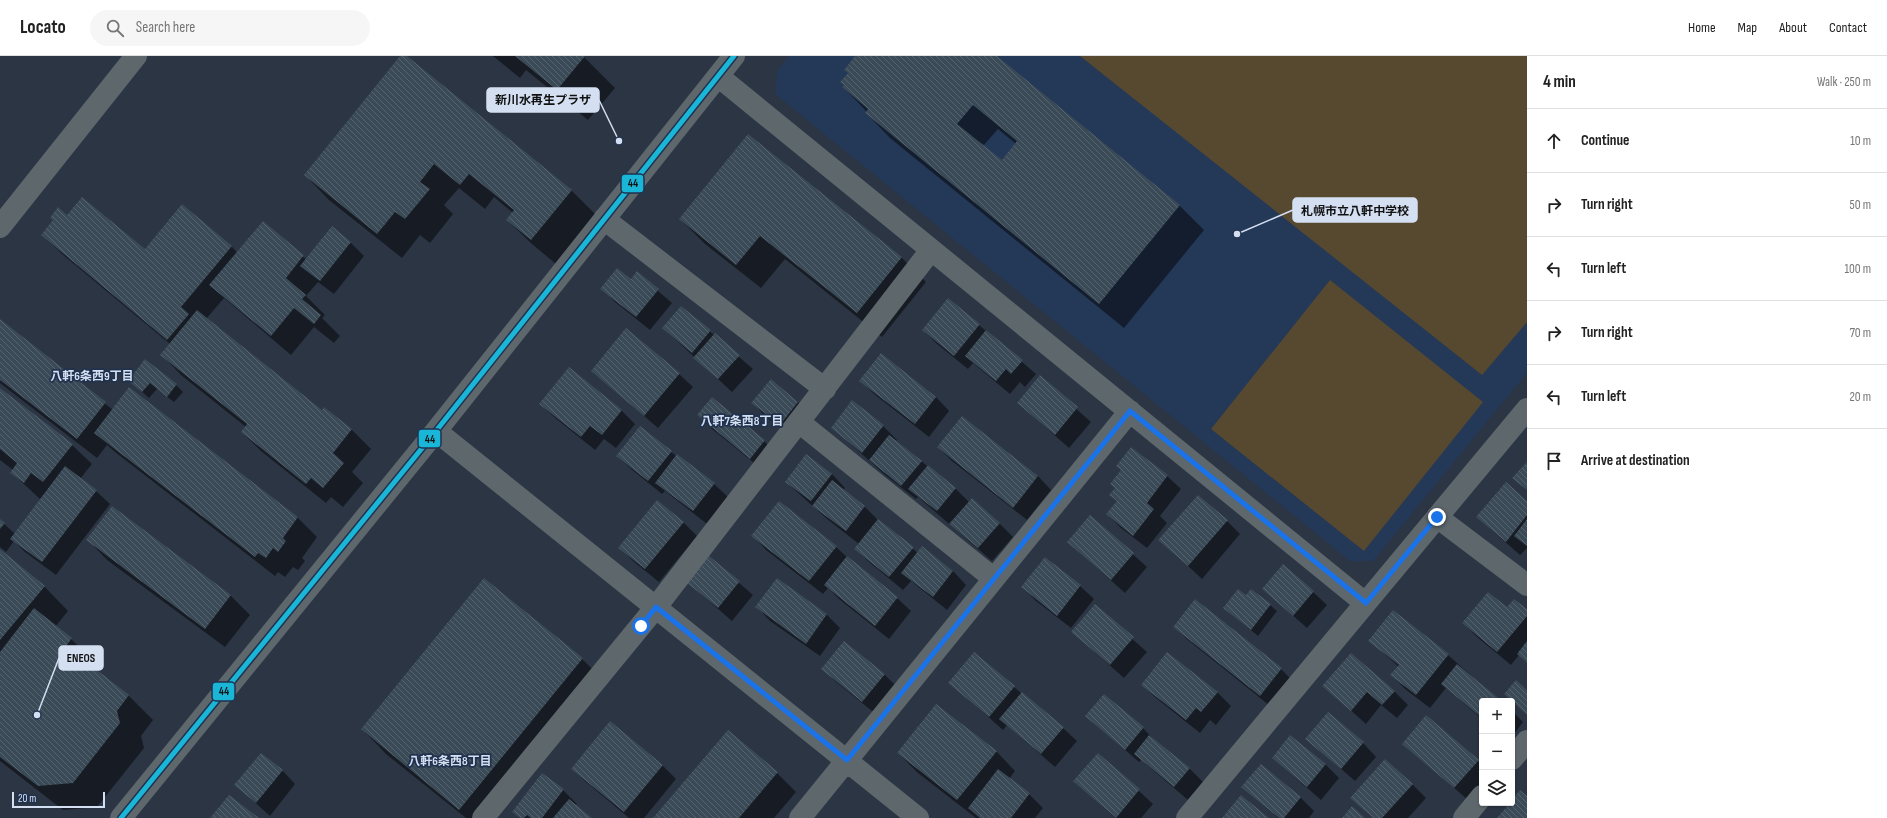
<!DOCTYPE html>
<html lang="en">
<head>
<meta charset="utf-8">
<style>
  :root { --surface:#fff; --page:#f6f6f6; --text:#222; --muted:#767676; --line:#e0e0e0 }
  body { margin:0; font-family:"Sofia Sans Condensed","Noto Sans JP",sans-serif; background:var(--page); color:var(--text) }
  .controls { position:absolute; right:12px; bottom:12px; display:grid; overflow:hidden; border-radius:4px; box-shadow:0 1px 3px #0004 }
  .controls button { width:36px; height:36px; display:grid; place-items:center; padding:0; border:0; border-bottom:1px solid var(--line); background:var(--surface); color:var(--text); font:20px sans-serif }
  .scale { position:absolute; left:12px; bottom:10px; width:93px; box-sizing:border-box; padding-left:4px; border:2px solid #d4dff2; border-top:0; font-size:11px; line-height:14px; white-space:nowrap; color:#d4dff2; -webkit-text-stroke:3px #21324f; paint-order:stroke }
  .stop { position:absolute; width:12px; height:12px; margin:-9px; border:3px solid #1a73e8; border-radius:50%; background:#fff }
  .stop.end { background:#1a73e8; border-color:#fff; box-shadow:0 1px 4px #0008 }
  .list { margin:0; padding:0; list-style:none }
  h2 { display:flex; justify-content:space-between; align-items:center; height:52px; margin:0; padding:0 16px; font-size:17px }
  h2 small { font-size:13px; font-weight:400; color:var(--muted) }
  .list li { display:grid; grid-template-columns:26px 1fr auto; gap:12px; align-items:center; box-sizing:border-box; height:64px; padding:0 16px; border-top:1px solid var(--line) }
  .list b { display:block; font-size:15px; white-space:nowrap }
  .list em { font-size:13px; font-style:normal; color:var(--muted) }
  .icon { flex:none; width:22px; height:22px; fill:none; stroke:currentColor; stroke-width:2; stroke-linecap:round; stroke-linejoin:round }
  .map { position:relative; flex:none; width:1527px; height:762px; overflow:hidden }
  header { display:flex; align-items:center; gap:24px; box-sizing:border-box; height:56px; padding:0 20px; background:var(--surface); border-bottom:1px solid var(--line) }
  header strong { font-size:19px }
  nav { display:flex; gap:22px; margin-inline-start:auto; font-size:14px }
  .search { width:280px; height:36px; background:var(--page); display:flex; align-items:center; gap:10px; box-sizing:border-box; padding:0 14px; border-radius:22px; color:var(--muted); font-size:15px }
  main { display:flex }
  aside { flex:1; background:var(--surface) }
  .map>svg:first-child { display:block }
  .built { fill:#243857 }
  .pitch { fill:#57492f }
  .shadow { fill:#0007; fill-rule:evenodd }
  .building { fill:url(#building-back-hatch); fill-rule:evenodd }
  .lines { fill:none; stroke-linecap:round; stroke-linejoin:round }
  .minor { stroke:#5d676c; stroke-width:22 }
  .bus-1-casing { stroke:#21324f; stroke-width:8 }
  .bus-1 { stroke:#1ab6d8; stroke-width:5 }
  .route { stroke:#1a73e8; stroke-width:5 }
  .labels { text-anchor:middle; stroke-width:3.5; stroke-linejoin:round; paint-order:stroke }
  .neighbourhood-label { font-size:12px; font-weight:bold; fill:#d4dff2; stroke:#21324f }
  .leader { fill:none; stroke:#d4dff2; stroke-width:1.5 }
  .callout-dot { fill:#d4dff2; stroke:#21324f; stroke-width:1.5 }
  .callout { fill:#d4dff2; stroke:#d4dff2; stroke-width:1.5 }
  .callout-label { font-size:12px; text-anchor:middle; font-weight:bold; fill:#111 }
  .line-badge { stroke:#21324f; stroke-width:1.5 }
  .pale-badge-label { font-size:11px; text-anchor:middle; font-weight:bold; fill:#111 }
</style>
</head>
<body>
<header>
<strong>Locato</strong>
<div class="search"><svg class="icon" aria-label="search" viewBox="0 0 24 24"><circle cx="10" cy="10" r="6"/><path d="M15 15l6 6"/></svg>Search here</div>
<nav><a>Home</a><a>Map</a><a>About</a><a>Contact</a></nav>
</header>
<main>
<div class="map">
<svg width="1527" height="762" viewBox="0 0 1527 762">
  <defs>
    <pattern id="building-back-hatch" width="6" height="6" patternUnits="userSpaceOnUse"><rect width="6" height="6" fill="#3b4a57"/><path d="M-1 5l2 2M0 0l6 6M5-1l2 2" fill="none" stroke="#566470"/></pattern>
  </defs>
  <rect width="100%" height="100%" fill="#2c3544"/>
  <path class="built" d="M789,0H1527V317L1373,505H1350L775,38L777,15Z"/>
  <path class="pitch" d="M1080,0H1527V266L1482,319Z
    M1330,224L1483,346L1364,495L1211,373Z"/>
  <path class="shadow" d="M401,0H405L572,135L596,159L556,208L532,188L507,164L513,157L494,141L485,153L459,132L444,149L453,158L430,187L420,179L402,202L329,144L305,119Z
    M493,0H583L615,32L588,64L526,14L520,22Z
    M856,0H995L1180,150L1204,174L1124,272L890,82L866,57L867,56L843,31ZM998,73L1016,88L1002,105L983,90Z
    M748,79L902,202L926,226L882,281L785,203L761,232L705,188L680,163Z
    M67,160L145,194L231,190L238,197L263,167L307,204L350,186L364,200L334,238L318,226L306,240L325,259L322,262L340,280L334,287L314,271L291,299L224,242L206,263L322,355L324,352L352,374L371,393L352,416L363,427L343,451L331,441L326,447L261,395L242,376L246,371L181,319L162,299L170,288L62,198L42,179Z
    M637,217L672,247L650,274L615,246L602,232L631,225Z
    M682,251L753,313L732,336L663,272Z
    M0,264L113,354L129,332L298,462L317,481L302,502L305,505L298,514L293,511L285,521L278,516L275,520L115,396L107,389L97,402L0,327Z
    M979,269L1036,318L1025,331L1020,326L1010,338L973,307L968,313L937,288L923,274Z
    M569,312L622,355L635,368L616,392L604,383L595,394L554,361L540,348Z
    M592,315L679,318L693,331L658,372Z
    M1040,321L1091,366L1069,392L1018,347Z
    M129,324L176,329L183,336L174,346L157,333L149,342Z
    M860,324L936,341L949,355L929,381L874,338Z
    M771,325L798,346L811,360L794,382L766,361L753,347Z
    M0,334L72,389L92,408L80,423L96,435L110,448L56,519L25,496L14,485L6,496L0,491V464L15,478L41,444L11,416L13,414L0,404Z
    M712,342L764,385L778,399L764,415L712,373L698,359Z
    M852,346L883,370L897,384L896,385L955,432L969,446L999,467L1013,481L992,505L918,441L916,443L884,418L832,371Z
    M938,391L1038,420L1051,434L1027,464L952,405Z
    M1132,392L1167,420L1181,433L1160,460L1167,467L1147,492L1121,472L1107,458L1118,445L1116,432Z
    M671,396L714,428L728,441L707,468L665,435L662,438L631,413L617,400Z
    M832,418L845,432L843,434L865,451L878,464L918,497L922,492L953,515L966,529L947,554L911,525L903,534L869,506L855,493L859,488L827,463L786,426Z
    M1527,446V492L1520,499L1477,461Z
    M1090,460L1147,511L1125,537L1068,486Z
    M1227,465L1240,478L1202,523L1160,484Z
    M683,466L697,480L659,526L633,505L620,492Z
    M753,480L836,491L847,501L897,542L911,555L889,583L839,543L828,532L823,538L766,494Z
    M88,484L230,539L250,559L225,591L107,504Z
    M0,495L44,530L68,555L55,571L71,583L96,607L92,612L129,640L153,664L141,680L144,692L97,751L63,754L0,705Z
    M709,501L753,539L732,565L688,527Z
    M1046,502L1080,530L1094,543L1071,572L1036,545L1022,531Z
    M777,523L827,559L840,572L820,600L770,565L757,551Z
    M1263,533L1313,536L1327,549L1307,572Z
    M1246,540L1270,549L1277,555L1258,580L1224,552Z
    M1195,544L1281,613L1295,627L1274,653L1188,584L1174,570Z
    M1095,550L1147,596L1124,622L1072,576Z
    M1507,553L1527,555V607L1519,599L1511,609L1477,581L1463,567Z
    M1370,585L1448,599L1500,645H1482V663L1446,632L1430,652L1405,633L1392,619L1399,611Z
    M844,586L885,619L898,632L877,659L836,626L823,613Z
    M582,603L607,627L497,762H466L386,698L362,673Z
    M950,627L1014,631L1063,672L1077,685L1055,711L1007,669L1003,674Z
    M1143,629L1217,636L1231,650L1216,669L1210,664L1200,677L1156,642Z
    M1324,630L1394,635L1408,649L1397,662L1381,649L1366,668Z
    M1512,655L1523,666L1512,681Z
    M1086,660L1143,672L1156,686L1189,712L1203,726L1188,744L1141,704L1139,706Z
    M1307,683L1363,687L1376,701L1355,725Z
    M1404,688L1478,705L1482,709V729L1469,745Z
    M996,695L1015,715L1009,723L1029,738L1043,752L1035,762H976L918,717L898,697Z
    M1099,698L1153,748L1141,762H1115L1075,725Z
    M1273,702L1325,708L1339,722L1321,744Z
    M662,709L676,723L644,762H629L586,726L572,713Z
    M1261,709L1301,742L1314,755L1309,762H1278L1243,731Z
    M282,714L295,728L270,760L236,729Z
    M777,717L796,736L774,762H654Z
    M1412,728L1426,742L1408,762H1373L1365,755Z
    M563,734L577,748L575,749L590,762H520L514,756Z"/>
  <path class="building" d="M400,0H407L572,134L531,184L506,164L514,154L469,118L460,129L434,108L420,126L430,133L405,163L395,156L377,178L304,119Z
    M515,0H585L557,34Z
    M855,0H997L1180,149L1099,248L865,57L868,53L842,31L844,29L840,26L848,17L844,14ZM973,49L1017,85L1002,104L957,68Z
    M748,78L902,201L857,257L760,180L736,209L679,163Z
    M82,141L145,193L182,148L232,190L181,251L189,258L167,284L41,179L53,164L50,162L58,151L67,159Z
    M263,165L304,199L286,222L306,239L302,243L321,259L314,268L294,252L271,280L209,229Z
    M332,170L351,186L320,225L300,210Z
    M617,212L631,223L637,215L659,233L636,261L600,233Z
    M948,242L980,268L954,300L922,274Z
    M681,250L711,274L692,297L662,272Z
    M197,254L322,354L324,351L352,373L333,397L344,407L323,432L311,422L306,428L241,376L247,368L160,299Z
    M0,263L106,346L77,383L0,324Z
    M626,272L680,317L644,360L591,315Z
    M986,274L1023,304L1011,318L1006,313L996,325L965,300Z
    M715,277L740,299L718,323L693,302Z
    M881,297L936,341L915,368L859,325Z
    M145,303L177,328L167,341L150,327L142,336L128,325Z
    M569,311L622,354L602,379L590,370L581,381L539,348Z
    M1040,319L1078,351L1055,379L1017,347Z
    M771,323L798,346L780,369L751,347Z
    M129,331L298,461L283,482L286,485L278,496L273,492L266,502L258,497L255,501L94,377Z
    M0,332L73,388L43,426L31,417L24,427L10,417L17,407L0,393Z
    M712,341L765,384L750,403L697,359Z
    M852,344L884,369L862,397L831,372Z
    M962,360L1038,420L1013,452L937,391Z
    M640,370L672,395L648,425L616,400Z
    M889,379L922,405L901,430L869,404Z
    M1131,391L1168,419L1147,447L1154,453L1133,480L1106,458L1117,445L1109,439L1115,432L1110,428L1121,414L1116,410Z
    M677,398L715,427L693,455L655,427Z
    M806,398L832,418L811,445L785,426Z
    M1527,406V434L1512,422Z
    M928,409L956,432L937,455L908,433Z
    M65,410L97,434L42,506L10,483Z
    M832,424L865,450L846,475L812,450Z
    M1506,426L1527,445V459L1506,486L1476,461Z
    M1198,439L1228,464L1188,510L1158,484Z
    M972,442L1000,467L978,492L949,468Z
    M657,444L684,466L645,513L618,492Z
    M779,445L837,490L809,525L751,480Z
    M112,450L231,539L205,573L86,484Z
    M1090,459L1134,497L1111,524L1067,486Z
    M0,463L5,467L0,473Z
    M878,463L914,491L889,521L854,493Z
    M1527,463V490L1514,480Z
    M922,490L953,515L933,541L901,517Z
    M0,493L45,530L0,584Z
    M709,500L740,525L718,552L687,527Z
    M847,500L898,541L875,570L824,529Z
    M1045,501L1081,529L1057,560L1021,531Z
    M1283,508L1314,535L1293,560L1262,533Z
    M484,522L583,602L459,754L361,673Z
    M777,522L827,558L806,588L755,551Z
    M1238,533L1246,539L1251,533L1271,548L1251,574L1223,552Z
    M1488,536L1507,551L1514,543L1527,553V560L1497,596L1462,567Z
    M1195,543L1282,612L1260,640L1173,571Z
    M1095,548L1134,581L1110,609L1071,576Z
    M34,552L72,582L66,590L129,639L117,655L120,667L73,727L38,730L0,701V596Z
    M1393,554L1449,598L1416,639L1390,619L1399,609L1368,585Z
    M844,585L885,618L862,646L821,613Z
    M1527,585V607L1517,598Z
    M974,596L1015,630L989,661L948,627Z
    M1167,596L1218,636L1201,656L1196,652L1186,664L1141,629Z
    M1351,597L1395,635L1382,649L1367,636L1351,655L1322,630Z
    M1457,608L1502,645H1482V662L1441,628Z
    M1516,624L1527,634V659L1504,638Z
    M1022,636L1064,671L1041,698L999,663Z
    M1104,638L1144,671L1125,694L1085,660Z
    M936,648L997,695L957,744L897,697Z
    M1328,656L1364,686L1341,713L1305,683Z
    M1426,659L1479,704L1454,732L1402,688Z
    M610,665L663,709L624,756L571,713Z
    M728,674L778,716L739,762H653Z
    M1149,679L1190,712L1174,731L1134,698Z
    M1290,679L1326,708L1307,731L1272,702Z
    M261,697L283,714L256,747L234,729Z
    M1098,697L1140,733L1116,762L1073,725Z
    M1385,703L1413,728L1382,762H1373L1350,742Z
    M1261,708L1301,741L1284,762H1279L1241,731Z
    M998,713L1030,737L1011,762H980L968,752Z
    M542,717L564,733L542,762H531L527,759L524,762H520L512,756Z
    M1520,734L1527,740V762H1497L1510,747H1512V744Z
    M229,739L259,762H210Z
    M1241,739L1269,762H1222Z
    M569,743L592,762H553Z
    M1352,750L1365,762H1342Z"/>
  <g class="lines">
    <path class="minor" d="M718,20L1365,547
      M604,163L825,333
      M0,171L136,0
      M799,366L993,522
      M436,375L918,762
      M1437,461L1527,529
      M1512,703L1527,685
      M121,762L436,375L734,0
      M483,762L656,551L931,194
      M800,762L1130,355
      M1187,762L1527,353
      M1464,762L1482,740"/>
    <g class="bus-1-casing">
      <path id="bus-1" d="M121,762L436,375L734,0"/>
    </g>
    <use href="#bus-1" class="bus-1"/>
  </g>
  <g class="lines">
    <path class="route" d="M641,570L656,551L847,704L1130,355L1366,547L1437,461"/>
  </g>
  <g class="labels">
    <g class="neighbourhood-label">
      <text x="92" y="324">八軒6条西9丁目</text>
      <text x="742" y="369">八軒7条西8丁目</text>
      <text x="450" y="709">八軒6条西8丁目</text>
    </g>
  </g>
  <path class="leader" d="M619 85L599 44M1237 178L1293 154M37 659L59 602"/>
  <g class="callout-dot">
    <circle cx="619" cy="85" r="4"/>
    <circle cx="1237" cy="178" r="4"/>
    <circle cx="37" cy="659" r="4"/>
  </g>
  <g class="callout">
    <rect x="487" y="32" width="112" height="24" rx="4"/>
    <rect x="1293" y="142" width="124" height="24" rx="4"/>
    <rect x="59" y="590" width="44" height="24" rx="4"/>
  </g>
  <g class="callout-label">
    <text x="543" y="48">新川水再生プラザ</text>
    <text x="1355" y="159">札幌市立八軒中学校</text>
    <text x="81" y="606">ENEOS</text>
  </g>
  <g class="line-badge">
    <rect x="621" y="118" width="23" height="19" rx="4" fill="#1ab6d8"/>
    <rect x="418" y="373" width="23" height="19" rx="4" fill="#1ab6d8"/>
    <rect x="212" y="626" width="23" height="19" rx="4" fill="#1ab6d8"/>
  </g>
  <g class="pale-badge-label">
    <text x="633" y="131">44</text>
    <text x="430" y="387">44</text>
    <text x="224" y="639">44</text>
  </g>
</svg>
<div class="controls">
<button>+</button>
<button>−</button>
<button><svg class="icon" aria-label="layers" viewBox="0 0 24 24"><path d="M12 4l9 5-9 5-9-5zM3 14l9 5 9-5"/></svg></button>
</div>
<div class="scale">20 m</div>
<div class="stop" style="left:641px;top:570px"></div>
<div class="stop end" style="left:1437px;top:461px"></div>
</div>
<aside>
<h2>4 min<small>Walk · 250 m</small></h2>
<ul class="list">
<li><svg class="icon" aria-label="ahead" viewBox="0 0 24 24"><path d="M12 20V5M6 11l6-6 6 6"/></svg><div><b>Continue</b></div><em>10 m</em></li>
<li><svg class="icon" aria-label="right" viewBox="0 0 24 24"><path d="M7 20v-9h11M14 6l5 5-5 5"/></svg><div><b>Turn right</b></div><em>50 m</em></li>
<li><svg class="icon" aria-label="left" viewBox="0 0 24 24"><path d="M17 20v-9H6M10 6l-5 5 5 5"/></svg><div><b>Turn left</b></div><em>100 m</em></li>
<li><svg class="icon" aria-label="right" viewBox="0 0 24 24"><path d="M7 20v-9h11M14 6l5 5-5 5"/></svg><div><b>Turn right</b></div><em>70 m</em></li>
<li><svg class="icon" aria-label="left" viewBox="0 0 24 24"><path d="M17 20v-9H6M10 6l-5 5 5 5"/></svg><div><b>Turn left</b></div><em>20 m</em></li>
<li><svg class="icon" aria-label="arrive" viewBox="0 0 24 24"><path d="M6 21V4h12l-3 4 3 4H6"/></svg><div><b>Arrive at destination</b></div></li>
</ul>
</aside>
</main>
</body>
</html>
